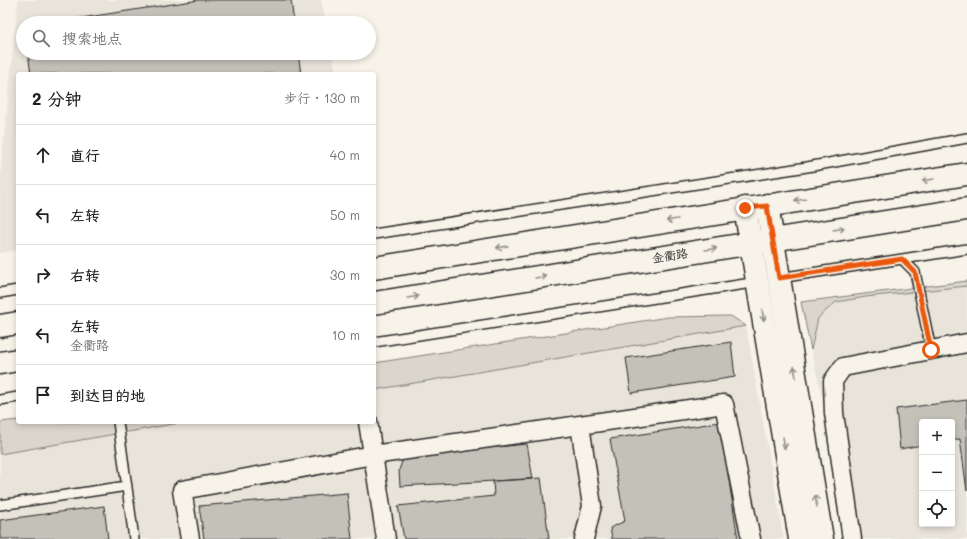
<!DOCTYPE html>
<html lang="zh">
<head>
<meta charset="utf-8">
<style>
  :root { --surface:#fff; --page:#f2f2f2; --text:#202124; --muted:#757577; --line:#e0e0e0 }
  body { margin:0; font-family:Mali,"LXGW WenKai TC",sans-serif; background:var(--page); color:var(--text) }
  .controls { position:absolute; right:12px; bottom:12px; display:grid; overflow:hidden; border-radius:4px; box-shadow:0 2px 6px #0003 }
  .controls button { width:36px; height:36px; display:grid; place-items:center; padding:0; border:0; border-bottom:1px solid var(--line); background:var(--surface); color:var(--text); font:20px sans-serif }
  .stop { position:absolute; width:12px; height:12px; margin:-9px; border:3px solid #ea580c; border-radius:50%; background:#fff }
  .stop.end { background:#ea580c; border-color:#fff; box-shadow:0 1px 4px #0008 }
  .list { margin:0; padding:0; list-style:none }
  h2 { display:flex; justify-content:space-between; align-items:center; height:52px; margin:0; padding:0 16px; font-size:17px }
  h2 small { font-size:13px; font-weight:400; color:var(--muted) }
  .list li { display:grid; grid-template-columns:26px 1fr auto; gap:12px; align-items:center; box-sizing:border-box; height:60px; padding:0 16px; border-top:1px solid var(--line) }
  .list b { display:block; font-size:15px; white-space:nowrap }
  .list p { margin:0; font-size:13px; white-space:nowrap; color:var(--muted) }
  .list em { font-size:13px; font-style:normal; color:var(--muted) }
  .icon { flex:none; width:22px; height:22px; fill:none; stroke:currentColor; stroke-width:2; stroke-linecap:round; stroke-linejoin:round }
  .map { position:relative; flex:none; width:967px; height:539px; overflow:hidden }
  .search { position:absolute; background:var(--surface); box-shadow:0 2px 6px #0003; left:16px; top:16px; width:360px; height:44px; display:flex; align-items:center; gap:10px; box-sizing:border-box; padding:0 14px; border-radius:22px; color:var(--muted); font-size:15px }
  .panel { position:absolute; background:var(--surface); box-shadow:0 2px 6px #0003; left:16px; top:72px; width:360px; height:352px; border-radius:4px }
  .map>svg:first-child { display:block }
  .built { fill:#e8e4da; fill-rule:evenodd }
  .green { fill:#dad6cc; stroke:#82807c }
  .building { fill:#c4c1b9; stroke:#2b2b2b }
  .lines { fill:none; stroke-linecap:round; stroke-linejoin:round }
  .service-casing { stroke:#2b2b2b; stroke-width:12 }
  .minor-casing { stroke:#2b2b2b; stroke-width:21 }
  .secondary-casing { stroke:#2b2b2b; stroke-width:25 }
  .primary-casing { stroke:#2b2b2b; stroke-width:25 }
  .service { stroke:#f7f3e8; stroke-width:9 }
  .minor { stroke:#f7f3e8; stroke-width:18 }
  .secondary { stroke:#f7f3e8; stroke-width:22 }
  .primary { stroke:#f7f3e8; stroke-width:22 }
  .oneway { stroke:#918f8a }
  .route { stroke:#ea580c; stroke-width:5 }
  .labels { text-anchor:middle; stroke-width:3; stroke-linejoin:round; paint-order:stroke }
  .street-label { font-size:12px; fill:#2b2b2b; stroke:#f7f3e8 }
</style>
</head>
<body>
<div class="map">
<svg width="967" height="539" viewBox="0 0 967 539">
  <rect width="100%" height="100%" fill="#f7f3e8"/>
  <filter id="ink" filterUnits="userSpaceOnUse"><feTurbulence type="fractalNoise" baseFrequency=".025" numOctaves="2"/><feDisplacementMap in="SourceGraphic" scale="8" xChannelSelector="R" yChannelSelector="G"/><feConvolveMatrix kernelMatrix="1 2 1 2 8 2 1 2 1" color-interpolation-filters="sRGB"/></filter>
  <g filter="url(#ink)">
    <path class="built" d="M18,0H321L326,23H23V53H332L336,74H18V250L0,253V178Z
      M967,286V539H843L821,392L811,350L818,318L836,302L866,297ZM922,422H952V524H922Z
      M746,326L784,539H0V454L185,422H374V390Z"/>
    <path class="green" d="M967,281V286L866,297L836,302L818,318L811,350L801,302Z
      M731,316L746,326L374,390V363L668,317Z
      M18,420V422H185L0,454V422Z"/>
    <path class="building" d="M199,0H291L294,23H69L68,20Z
      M28,53H298L301,74H31Z
      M731,342L735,377L631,393L626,358Z
      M967,400V491L960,439L952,440V422H922V445L900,449L896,409Z
      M720,422L738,539H612L610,528L625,521L610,439Z
      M527,444L533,479L400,486L399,470L403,459L419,455Z
      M541,478L549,539H404L398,506L494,496L493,481Z
      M347,493L352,539H204L199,506Z
      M104,506L108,539H0V520Z"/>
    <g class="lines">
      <g class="service-casing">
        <path id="service" d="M374,234L807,167L967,138
          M902,259L915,272L931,350
          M779,278L967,249
          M0,293L18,290
          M374,342L758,282
          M0,400L18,397
          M118,422L134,539
          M0,505L127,486"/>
      </g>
      <g class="minor-casing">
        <path id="minor" d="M368,422L386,539
          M580,425L592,506L584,539
          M190,539L182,490L373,455L724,404L751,539
          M852,539L834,413L833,381L843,367L967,343"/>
      </g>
      <g class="secondary-casing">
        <path id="secondary" d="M767,205L822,539
          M745,208L800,539"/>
      </g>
      <g class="primary-casing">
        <path id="primary" d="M374,268L967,174
          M374,303L967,209
          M0,326L18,323
          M0,363L18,360"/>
      </g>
      <use href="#service" class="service"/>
      <use href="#minor" class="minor"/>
      <use href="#secondary" class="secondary"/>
      <use href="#primary" class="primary"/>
    </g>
    <defs><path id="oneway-shaft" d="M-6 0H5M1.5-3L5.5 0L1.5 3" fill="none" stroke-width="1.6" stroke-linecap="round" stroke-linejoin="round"/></defs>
    <g class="oneway">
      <use href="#oneway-shaft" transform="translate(928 180) rotate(171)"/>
      <use href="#oneway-shaft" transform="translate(800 200) rotate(171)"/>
      <use href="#oneway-shaft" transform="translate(672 220) rotate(171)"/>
      <use href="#oneway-shaft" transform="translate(839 229) rotate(-9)"/>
      <use href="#oneway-shaft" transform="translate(502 247) rotate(171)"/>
      <use href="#oneway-shaft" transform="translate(711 249) rotate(-9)"/>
      <use href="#oneway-shaft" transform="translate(541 277) rotate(-9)"/>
      <use href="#oneway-shaft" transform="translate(413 297) rotate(-9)"/>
      <use href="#oneway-shaft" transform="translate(763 315) rotate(81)"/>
      <use href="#oneway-shaft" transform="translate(795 372) rotate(-99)"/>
      <use href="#oneway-shaft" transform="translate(784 443) rotate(81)"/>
      <use href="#oneway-shaft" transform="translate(816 501) rotate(-99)"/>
    </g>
  </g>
  <g class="lines" filter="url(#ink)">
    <path class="route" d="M745,208L767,206L779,278L902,259L915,272L931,350"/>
  </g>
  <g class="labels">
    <g class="street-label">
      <text transform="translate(670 256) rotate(-9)" y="4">金衢路</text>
    </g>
  </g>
</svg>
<div class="controls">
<button>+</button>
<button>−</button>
<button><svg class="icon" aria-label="locate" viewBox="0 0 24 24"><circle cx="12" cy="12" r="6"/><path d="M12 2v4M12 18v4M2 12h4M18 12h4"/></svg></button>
</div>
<div class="stop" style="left:931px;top:350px"></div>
<div class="stop end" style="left:745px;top:208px"></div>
<div class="search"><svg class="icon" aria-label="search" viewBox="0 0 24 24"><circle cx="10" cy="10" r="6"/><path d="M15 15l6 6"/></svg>搜索地点</div>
<section class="panel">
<h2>2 分钟<small>步行 · 130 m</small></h2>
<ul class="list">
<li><svg class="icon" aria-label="ahead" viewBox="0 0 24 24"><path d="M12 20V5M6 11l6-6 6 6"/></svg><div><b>直行</b></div><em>40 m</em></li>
<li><svg class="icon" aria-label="left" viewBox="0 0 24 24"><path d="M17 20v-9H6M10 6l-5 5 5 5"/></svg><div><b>左转</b></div><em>50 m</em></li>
<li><svg class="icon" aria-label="right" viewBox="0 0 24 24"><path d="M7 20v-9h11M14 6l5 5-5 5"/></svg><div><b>右转</b></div><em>30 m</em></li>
<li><svg class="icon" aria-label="left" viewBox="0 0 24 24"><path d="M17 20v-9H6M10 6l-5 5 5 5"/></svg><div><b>左转</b><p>金衢路</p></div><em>10 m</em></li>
<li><svg class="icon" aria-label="arrive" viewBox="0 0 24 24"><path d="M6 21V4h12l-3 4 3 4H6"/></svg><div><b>到达目的地</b></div></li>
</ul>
</section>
</div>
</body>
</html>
